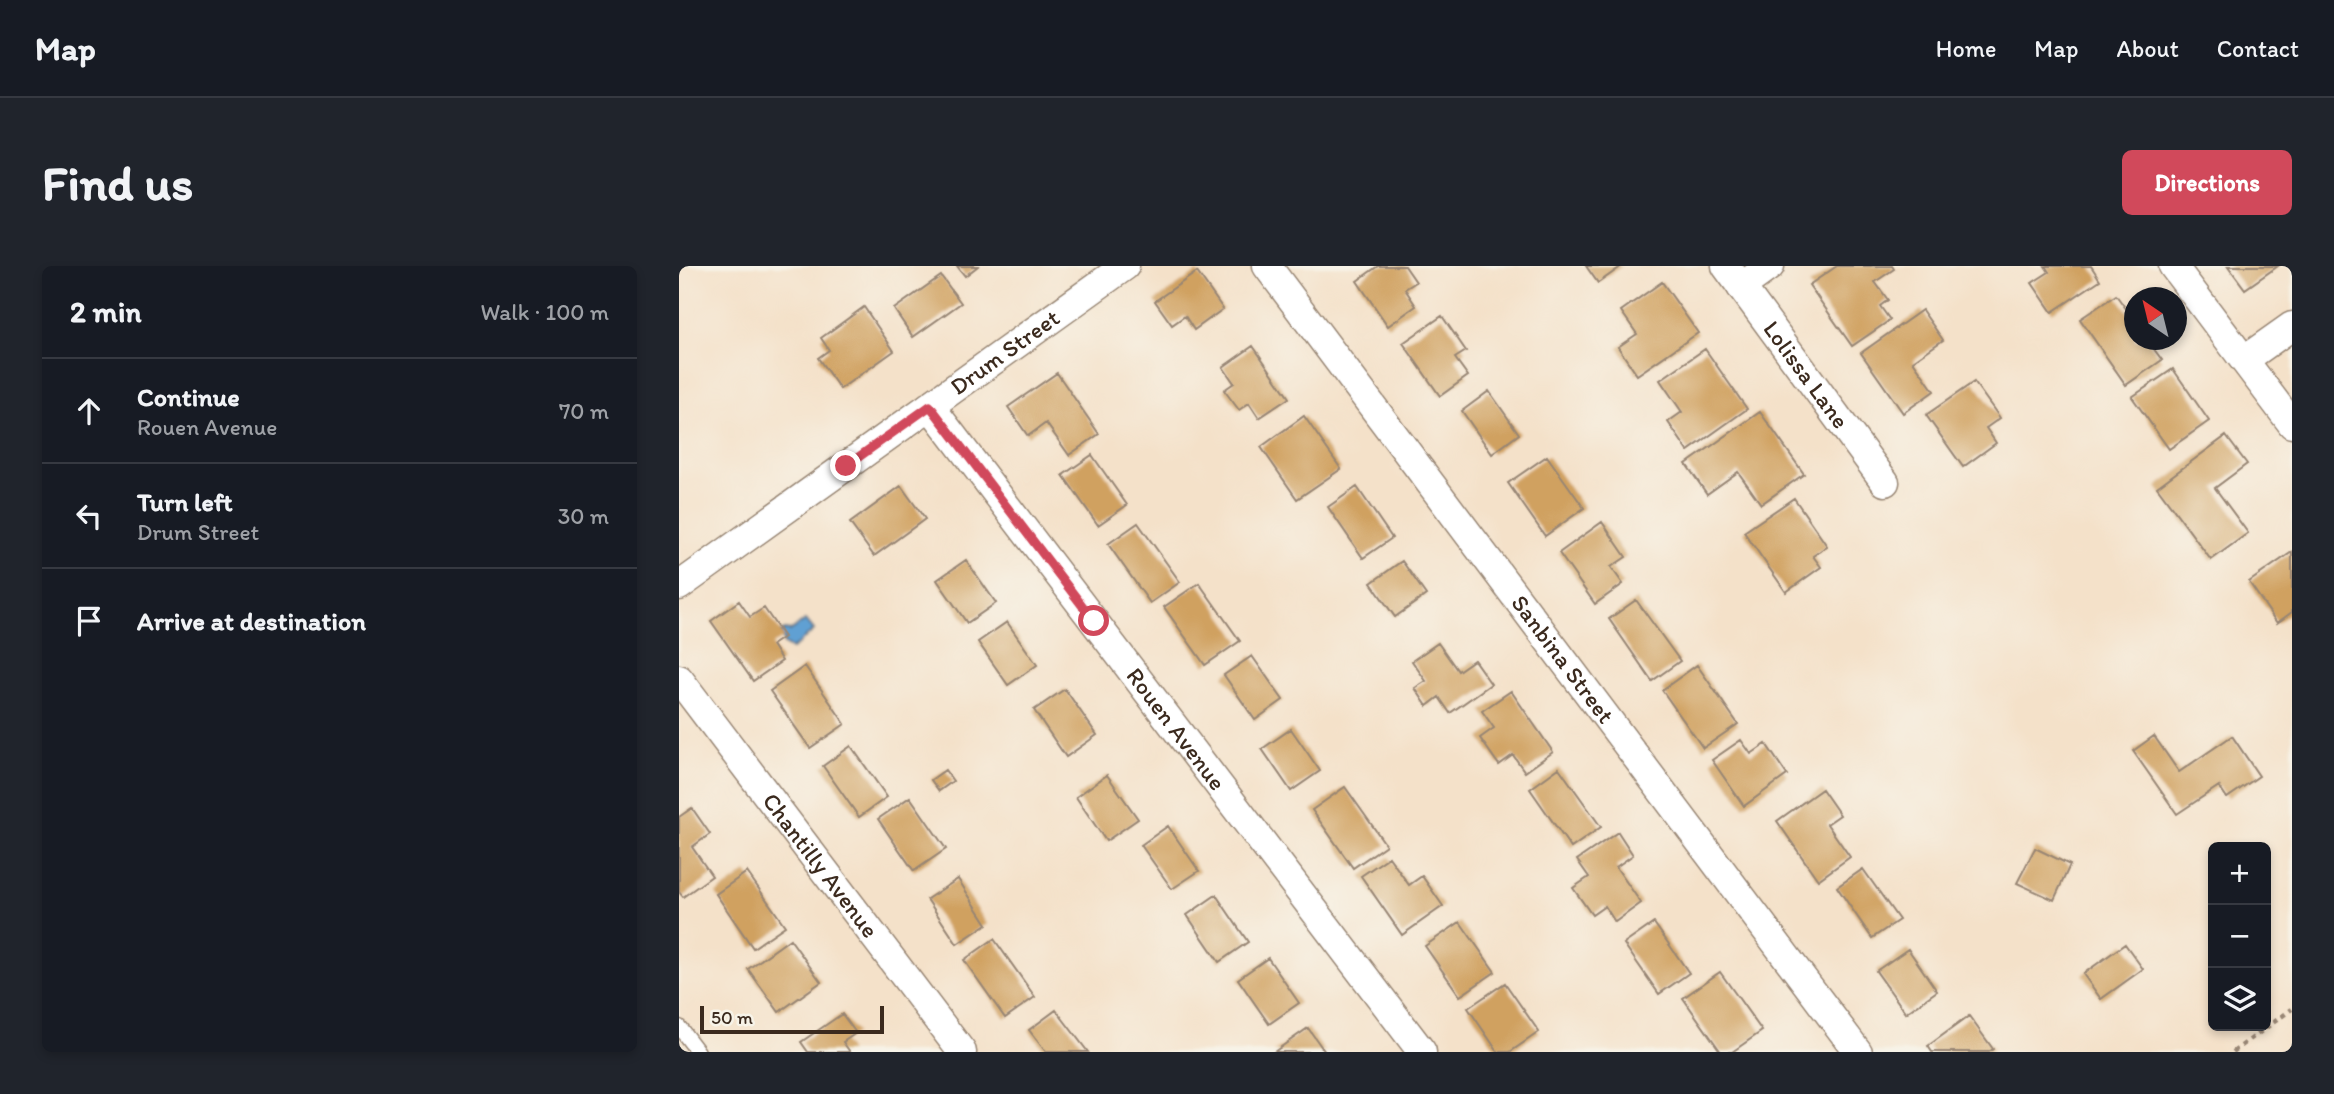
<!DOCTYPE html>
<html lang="en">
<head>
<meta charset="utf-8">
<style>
  :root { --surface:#171b24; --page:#20242c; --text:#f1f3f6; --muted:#9ea1a6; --line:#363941; --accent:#d1495b }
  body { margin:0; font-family:Itim,sans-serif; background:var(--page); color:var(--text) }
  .controls { position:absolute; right:21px; bottom:21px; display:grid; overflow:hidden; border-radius:10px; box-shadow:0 4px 10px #0003 }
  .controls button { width:63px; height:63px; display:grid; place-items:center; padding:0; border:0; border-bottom:2px solid var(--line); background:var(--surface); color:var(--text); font:35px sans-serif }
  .compass { position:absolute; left:1445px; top:21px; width:63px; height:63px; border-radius:50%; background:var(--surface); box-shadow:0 4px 10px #0003; rotate:325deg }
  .scale { position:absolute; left:21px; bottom:18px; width:184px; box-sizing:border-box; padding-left:7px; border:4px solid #3b2a1e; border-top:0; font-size:19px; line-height:24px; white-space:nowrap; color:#3b2a1e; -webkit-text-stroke:5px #f7f3e8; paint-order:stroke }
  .stop { position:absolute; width:21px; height:21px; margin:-16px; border:5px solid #d1495b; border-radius:50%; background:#fff }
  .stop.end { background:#d1495b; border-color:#fff; box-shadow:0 2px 7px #0008 }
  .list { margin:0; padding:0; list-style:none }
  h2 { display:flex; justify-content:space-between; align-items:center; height:91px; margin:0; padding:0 28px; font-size:30px }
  h2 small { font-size:23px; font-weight:400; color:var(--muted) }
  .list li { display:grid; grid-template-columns:46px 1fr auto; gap:21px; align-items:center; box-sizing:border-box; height:105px; padding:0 28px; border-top:2px solid var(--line) }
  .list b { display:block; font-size:26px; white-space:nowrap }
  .list p { margin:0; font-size:23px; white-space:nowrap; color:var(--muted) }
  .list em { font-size:23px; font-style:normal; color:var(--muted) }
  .icon { flex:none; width:38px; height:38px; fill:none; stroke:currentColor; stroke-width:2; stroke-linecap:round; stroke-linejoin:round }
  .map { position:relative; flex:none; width:1613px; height:786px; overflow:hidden; border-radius:10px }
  header { display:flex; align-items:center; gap:42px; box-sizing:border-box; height:98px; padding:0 35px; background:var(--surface); border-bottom:2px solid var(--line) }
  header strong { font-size:33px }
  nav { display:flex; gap:38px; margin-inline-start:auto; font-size:24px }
  .intro { display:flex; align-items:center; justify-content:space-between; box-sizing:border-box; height:168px; padding:0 42px }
  h1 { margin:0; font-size:49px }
  .button { padding:18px 32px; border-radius:10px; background:var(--accent); color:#fff; font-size:24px; font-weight:700 }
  main { display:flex; gap:42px; padding:0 42px }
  aside { flex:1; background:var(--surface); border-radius:10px; box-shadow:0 4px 10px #0003 }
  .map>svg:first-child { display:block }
  .water { fill:#60a0d3; stroke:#4e6578; stroke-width:2 }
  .building { fill:#d0a161 }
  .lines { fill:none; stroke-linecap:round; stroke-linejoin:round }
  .service-casing { stroke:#988674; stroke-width:17 }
  .minor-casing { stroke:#988674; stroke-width:31 }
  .path { stroke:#988674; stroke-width:4.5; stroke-dasharray:5 5; stroke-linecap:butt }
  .service { stroke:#fff; stroke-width:14 }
  .minor { stroke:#fff; stroke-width:28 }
  .route { stroke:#d1495b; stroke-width:9 }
  .labels { text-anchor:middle; stroke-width:5; stroke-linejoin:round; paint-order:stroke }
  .street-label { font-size:24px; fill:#3b2a1e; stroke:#f7f3e8 }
</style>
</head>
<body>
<header>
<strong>Map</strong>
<nav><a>Home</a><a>Map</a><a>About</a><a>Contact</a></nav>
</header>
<div class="intro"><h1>Find us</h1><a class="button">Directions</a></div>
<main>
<aside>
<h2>2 min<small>Walk · 100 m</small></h2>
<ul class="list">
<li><svg class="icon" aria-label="ahead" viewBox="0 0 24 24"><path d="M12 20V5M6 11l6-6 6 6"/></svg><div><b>Continue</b><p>Rouen Avenue</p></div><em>70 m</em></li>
<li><svg class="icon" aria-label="left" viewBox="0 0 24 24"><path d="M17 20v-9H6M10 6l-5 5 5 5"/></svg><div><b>Turn left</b><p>Drum Street</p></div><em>30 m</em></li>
<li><svg class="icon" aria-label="arrive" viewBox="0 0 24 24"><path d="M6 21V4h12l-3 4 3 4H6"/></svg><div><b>Arrive at destination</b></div></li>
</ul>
</aside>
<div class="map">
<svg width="1613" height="786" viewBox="0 0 1613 786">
  <rect width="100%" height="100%" fill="#f7f3e8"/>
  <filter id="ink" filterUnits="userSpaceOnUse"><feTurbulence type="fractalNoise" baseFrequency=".0143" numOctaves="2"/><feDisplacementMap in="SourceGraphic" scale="14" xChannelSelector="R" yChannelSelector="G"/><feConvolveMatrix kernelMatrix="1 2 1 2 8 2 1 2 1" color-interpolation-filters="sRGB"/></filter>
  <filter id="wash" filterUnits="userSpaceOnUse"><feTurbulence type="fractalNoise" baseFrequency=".00686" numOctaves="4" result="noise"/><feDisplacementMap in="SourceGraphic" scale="28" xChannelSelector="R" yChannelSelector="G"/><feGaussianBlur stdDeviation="1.57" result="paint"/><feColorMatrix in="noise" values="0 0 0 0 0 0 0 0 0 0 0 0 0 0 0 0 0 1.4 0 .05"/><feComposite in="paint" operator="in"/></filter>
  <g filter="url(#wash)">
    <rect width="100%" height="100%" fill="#f4e1c9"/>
    <path class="water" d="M127,354L135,364L113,383L105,378L102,366L106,364L111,365Z"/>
    <g id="blocks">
      <path class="building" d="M278,0H299L286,10Z
        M699,0H726L737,16L726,23L737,40L709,60L678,15Z
        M907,0H943L919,17Z
        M1158,0H1213L1215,3L1196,16L1209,34L1201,40L1211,54L1173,80L1130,19Z
        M1366,0H1412L1421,14L1373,46L1353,17L1370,6Z
        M1549,0H1599L1566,23Z
        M518,6L544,43L515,64L506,50L493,59L476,35Z
        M262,10L282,37L234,71L215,43Z
        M983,16L1019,67L958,109L939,81L958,68L942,45Z
        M1437,29L1456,55V74H1468L1483,94L1447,119L1401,53Z
        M185,41L215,85L161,123L139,92L150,84L142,72Z
        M1243,44L1264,74L1234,95L1255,125L1224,147L1182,87Z
        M763,50L787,85L776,92L789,110L761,130L724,77Z
        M574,80L610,132L580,152L570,137L560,144L545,124L555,117L544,101Z
        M1026,83L1068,143L1009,185L989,156L1003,146L981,114Z
        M1494,103L1530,155L1490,183L1453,131Z
        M378,107L420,168L390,189L367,157L349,170L329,141Z
        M1295,116L1321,152L1307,162L1317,177L1284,201L1247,149Z
        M810,125L840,168L813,188L783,145Z
        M1081,146L1125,208L1082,238L1059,206L1028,228L1007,198Z
        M625,150L662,203L618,233L582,181Z
        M1547,170L1568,198L1536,222L1569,267L1532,294L1478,221Z
        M413,189L448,239L419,259L384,209Z
        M868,190L905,242L866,270L829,217Z
        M222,220L246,253L195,290L171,257Z
        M678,221L713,272L684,292L649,241Z
        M1115,232L1148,280L1134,290L1142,301L1107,326L1065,266Z
        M923,256L947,291L932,301L944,318L916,338L880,287Z
        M459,257L501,316L471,337L429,278Z
        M1613,286V346L1598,357L1570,316Z
        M287,294L317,337L288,357L258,314Z
        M723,295L747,329L716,351L692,317Z
        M520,317L561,375L526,399L485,341Z
        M957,334L1001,395L973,415L930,353Z
        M60,335L71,351L85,342L105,371L93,379L103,395L74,415L32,355Z
        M328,356L358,399L329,419L299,376Z
        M759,377L779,405L795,394L812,418L771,447L760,431L748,440L736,422L747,415L733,395Z
        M573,390L604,434L576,454L545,409Z
        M1018,399L1059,458L1024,482L983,424Z
        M126,400L166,458L131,482L91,425Z
        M386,423L418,469L387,491L355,444Z
        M832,425L874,486L846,506L834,489L820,499L801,472L815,462L803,445Z
        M612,463L641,505L612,525L583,483Z
        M1475,470L1500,506L1553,470L1580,510L1548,532L1540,520L1498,548L1454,485Z
        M1062,474L1072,488L1087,478L1108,509L1065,540L1033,494Z
        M172,480L208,531L180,551L144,500Z
        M880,502L922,561L892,582L851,523Z
        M266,504L274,515L260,525L252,514Z
        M428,509L459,553L427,575L397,531Z
        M666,521L707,579L674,602L633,544Z
        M1143,523L1161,549L1148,558L1171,591L1139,614L1098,555Z
        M231,531L267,583L235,605L199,553Z
        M13,542L31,568L13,581L33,610L4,631L0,626V551Z
        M489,560L520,605L493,623L462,579Z
        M939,566L954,589L937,601L962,637L936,656L926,640L913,649L894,622L910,611L898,594Z
        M1356,582L1391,599L1375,634L1338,617Z
        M710,591L730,619L743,610L764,640L723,669L682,610Z
        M1184,603L1220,654L1193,672L1158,621Z
        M68,606L106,660L74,682L37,628Z
        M279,613L308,658L278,678L248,633Z
        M537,629L569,676L540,696L508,649Z
        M781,656L816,706L781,730L746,680Z
        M975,657L1010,707L980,728L945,678Z
        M111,673L142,716L100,746L69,703Z
        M315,673L356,731L326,752L285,694Z
        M1446,678L1464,703L1422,733L1404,708Z
        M1229,683L1258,725L1227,747L1197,705Z
        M589,692L620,737L590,758L559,713Z
        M1041,706L1083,765L1053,786H1042L1004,732Z
        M826,717L860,766L831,786H819L789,742Z
        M377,744L409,786H367L350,764Z
        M163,748L177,767L164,776L171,786H129L122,776Z
        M1290,750L1314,783L1310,786H1253L1249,780Z
        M629,762L646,786H595Z"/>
    </g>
  </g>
  <g filter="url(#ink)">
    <use href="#blocks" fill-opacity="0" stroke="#988674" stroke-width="2"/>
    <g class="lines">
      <g class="service-casing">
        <path id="service" d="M0,761L19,786"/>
      </g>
      <g class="minor-casing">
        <g id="minor">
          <path id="s1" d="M588,0L1179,786"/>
          <path id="s2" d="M1047,0L1206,216"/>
          <path d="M1494,0L1613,158"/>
          <path d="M1062,21L1091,0"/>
          <path d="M1565,94L1613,60"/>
          <path id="s3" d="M251,140L743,786"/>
          <path id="s4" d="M0,320L446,0"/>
          <path id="s5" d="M0,413L283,786"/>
        </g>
      </g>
      <path class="path" d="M1554,786L1613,743"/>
      <use href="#service" class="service"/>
      <use href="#minor" class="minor"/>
    </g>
  </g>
  <g class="lines" filter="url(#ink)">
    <path class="route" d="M167,200L251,140L415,355"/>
  </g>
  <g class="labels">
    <g class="street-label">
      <text dy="8" stroke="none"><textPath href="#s4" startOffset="401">Drum Street</textPath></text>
      <text dy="8" stroke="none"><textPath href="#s2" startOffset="135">Lolissa Lane</textPath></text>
      <text dy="8" stroke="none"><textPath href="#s1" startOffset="492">Sanbina Street</textPath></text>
      <text dy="8" stroke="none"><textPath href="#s3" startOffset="406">Rouen Avenue</textPath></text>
      <text dy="8" stroke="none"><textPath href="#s5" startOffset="234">Chantilly Avenue</textPath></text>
    </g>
  </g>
</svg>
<div class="controls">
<button>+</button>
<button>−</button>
<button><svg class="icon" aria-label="layers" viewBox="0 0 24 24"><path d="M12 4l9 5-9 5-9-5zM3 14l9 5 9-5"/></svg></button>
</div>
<svg class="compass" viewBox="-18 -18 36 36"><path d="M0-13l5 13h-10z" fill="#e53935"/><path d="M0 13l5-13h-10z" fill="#9ea1a6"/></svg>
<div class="scale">50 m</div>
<div class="stop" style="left:415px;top:355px"></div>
<div class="stop end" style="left:167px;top:200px"></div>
</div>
</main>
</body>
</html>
